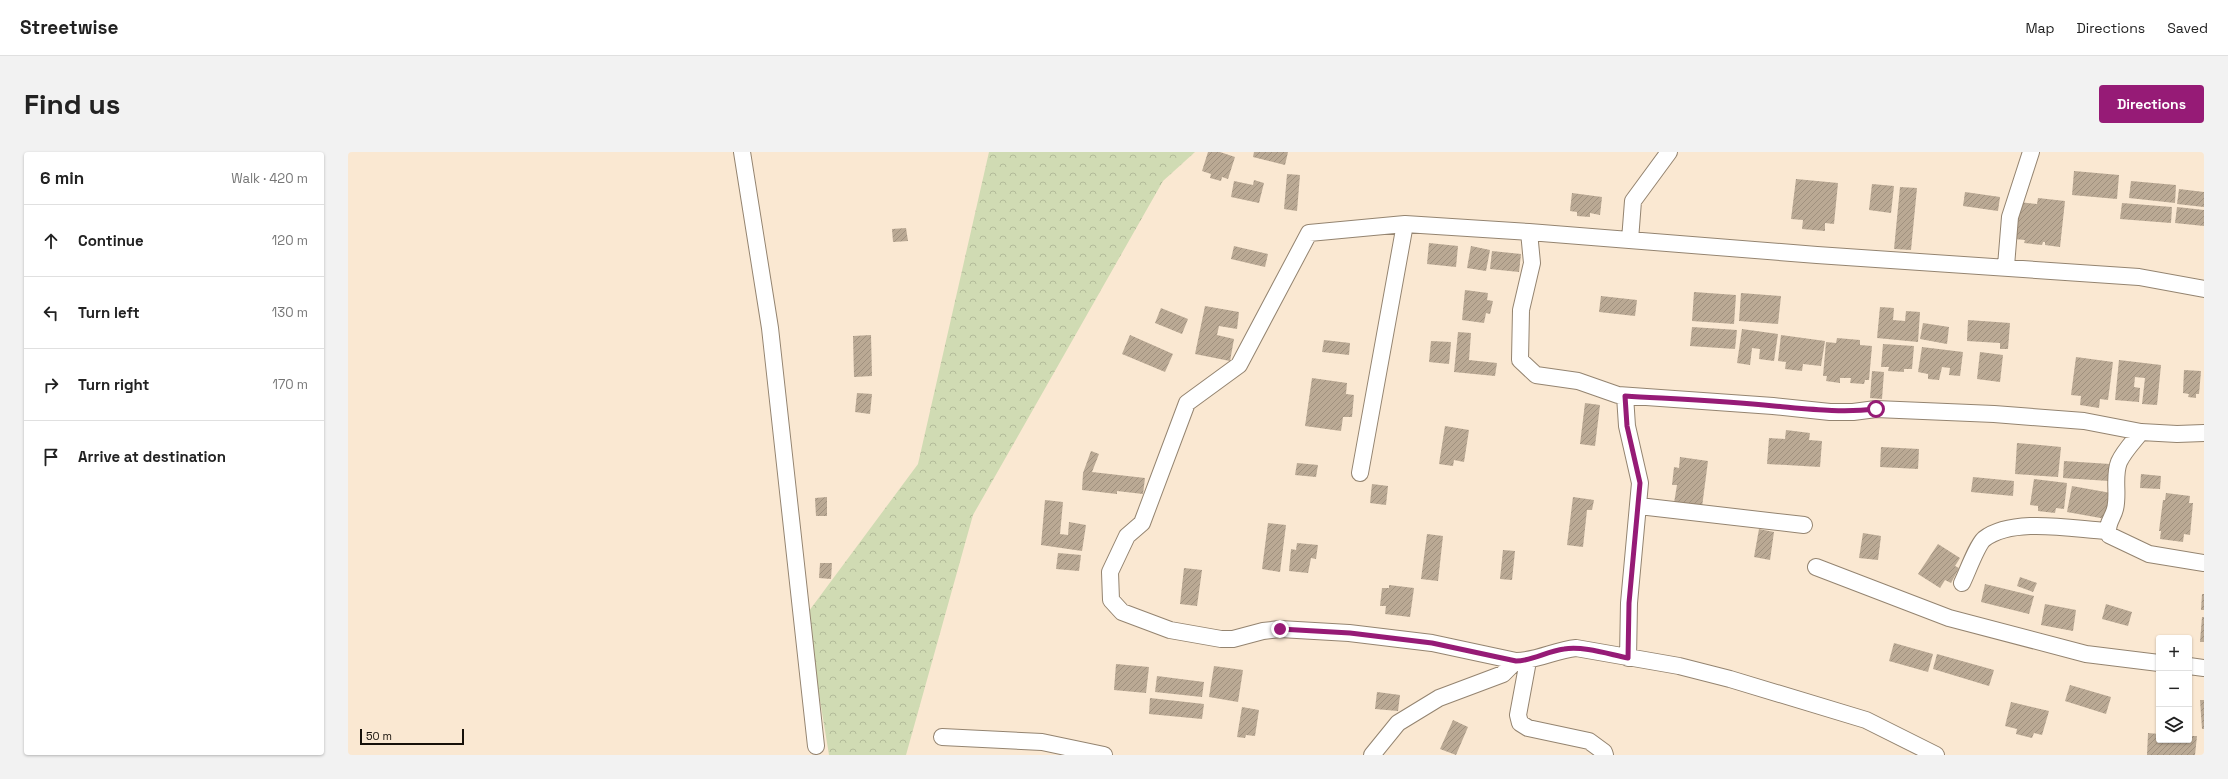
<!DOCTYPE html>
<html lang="en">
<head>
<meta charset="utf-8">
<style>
  :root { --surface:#fff; --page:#f2f2f2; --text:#222; --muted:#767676; --line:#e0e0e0; --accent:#961b76 }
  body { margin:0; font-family:"Space Grotesk",sans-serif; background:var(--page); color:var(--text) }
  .controls { position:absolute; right:12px; bottom:12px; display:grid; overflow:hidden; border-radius:4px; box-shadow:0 1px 3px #0004 }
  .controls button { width:36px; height:36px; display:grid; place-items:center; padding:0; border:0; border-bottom:1px solid var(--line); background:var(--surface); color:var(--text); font:20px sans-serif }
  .scale { position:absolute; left:12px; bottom:10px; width:104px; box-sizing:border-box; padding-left:4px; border:2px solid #161009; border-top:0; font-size:11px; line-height:14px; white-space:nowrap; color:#161009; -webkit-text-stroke:3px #fae8d2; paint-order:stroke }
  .stop { position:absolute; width:12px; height:12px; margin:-9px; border:3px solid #961b76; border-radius:50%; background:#fff }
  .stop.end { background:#961b76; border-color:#fff; box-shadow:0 1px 4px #0008 }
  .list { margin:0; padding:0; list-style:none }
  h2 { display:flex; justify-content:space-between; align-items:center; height:52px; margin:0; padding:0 16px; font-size:17px }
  h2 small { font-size:13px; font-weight:400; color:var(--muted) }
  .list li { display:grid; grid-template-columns:26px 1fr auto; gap:12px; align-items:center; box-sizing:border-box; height:72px; padding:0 16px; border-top:1px solid var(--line) }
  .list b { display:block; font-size:15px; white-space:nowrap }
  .list em { font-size:13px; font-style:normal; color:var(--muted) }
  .icon { flex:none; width:22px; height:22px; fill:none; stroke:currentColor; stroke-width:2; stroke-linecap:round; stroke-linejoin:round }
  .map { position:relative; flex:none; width:1856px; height:603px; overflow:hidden; border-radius:4px }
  header { display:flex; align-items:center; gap:24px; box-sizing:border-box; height:56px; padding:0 20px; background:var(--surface); border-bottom:1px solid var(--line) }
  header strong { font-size:19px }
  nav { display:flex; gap:22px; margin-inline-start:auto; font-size:14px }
  .intro { display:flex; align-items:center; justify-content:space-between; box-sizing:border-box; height:96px; padding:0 24px }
  h1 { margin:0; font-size:28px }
  .button { padding:10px 18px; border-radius:4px; background:var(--accent); color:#fff; font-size:14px; font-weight:700 }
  main { display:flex; gap:24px; padding:0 24px }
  aside { flex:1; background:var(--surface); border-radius:4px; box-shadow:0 1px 3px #0004 }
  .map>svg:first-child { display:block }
  .forest { fill:url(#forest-crowns) }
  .building { fill:url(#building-hatch) }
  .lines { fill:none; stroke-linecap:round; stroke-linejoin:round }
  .street-casing { stroke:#948470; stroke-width:18 }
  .street { stroke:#fff; stroke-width:16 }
  .route { stroke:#961b76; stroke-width:5 }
</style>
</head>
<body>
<header>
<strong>Streetwise</strong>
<nav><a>Map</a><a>Directions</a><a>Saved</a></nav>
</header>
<div class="intro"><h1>Find us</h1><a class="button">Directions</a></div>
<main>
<aside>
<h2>6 min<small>Walk · 420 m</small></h2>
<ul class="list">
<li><svg class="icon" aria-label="ahead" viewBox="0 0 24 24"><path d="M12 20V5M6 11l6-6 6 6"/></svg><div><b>Continue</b></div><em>120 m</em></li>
<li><svg class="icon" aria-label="left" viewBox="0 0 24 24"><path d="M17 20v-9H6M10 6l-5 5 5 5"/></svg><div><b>Turn left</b></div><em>130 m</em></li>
<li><svg class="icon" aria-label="right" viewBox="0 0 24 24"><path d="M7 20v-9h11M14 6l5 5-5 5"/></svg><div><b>Turn right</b></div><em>170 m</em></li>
<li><svg class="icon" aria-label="arrive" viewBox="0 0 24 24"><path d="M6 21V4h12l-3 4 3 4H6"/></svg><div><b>Arrive at destination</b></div></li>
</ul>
</aside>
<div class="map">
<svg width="1856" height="603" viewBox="0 0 1856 603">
  <defs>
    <pattern id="forest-crowns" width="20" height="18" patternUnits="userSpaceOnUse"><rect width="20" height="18" fill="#d0dbb3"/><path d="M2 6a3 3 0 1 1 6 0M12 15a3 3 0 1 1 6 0" fill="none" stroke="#b2bb99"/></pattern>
    <pattern id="building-hatch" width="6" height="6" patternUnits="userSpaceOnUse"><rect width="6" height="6" fill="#baa994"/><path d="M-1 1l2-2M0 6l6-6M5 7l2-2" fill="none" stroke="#9f907e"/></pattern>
  </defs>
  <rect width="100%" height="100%" fill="#fae8d2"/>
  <path class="forest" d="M641,0H847L815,29L625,363L558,603H481L458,463L570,312Z"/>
  <path class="building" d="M860,0H872L887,5L880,27L874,25L873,29L862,26L863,22L854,19Z
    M906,0H940L937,13L905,5Z
    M1726,19L1771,23L1769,47L1724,43Z
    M939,22L952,23L949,59L936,57Z
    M1448,27L1490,31L1486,72L1477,71V79L1454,77L1455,68L1443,67Z
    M906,28L916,31L911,51L883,45L886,29L905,33Z
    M1783,29L1828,33L1827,51L1781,46Z
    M1524,32L1546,34L1543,61L1521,58Z
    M1552,35L1569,36L1563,98L1546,97Z
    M1831,37L1856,40V55L1829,52Z
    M1617,40L1652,45L1650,59L1615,54Z
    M1224,41L1254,45L1252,63L1242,61V65L1229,64V60L1222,59Z
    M1690,46L1717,49L1712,95L1697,93V90H1695L1694,93L1676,91L1677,88L1667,87L1671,50L1689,52Z
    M1774,51L1824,55L1823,71L1772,67Z
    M1829,55L1856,58V74L1827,71Z
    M558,76L560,89L545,90L544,77Z
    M1081,91L1110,94L1108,115L1079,112Z
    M886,94L920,102L917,115L883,107Z
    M1123,94L1142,98L1138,119L1119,116Z
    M1144,99L1173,102L1171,120L1142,117Z
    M1117,138L1140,141L1139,148L1145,149L1142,162L1138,161L1136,171L1114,168Z
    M1346,140L1388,143L1386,172L1344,169Z
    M1393,141L1433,144L1430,172L1391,169Z
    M1253,144L1289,148L1287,164L1251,160Z
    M857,154L891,160L889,177L871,174L869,183L886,187L882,209L847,202Z
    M1532,155L1546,156L1545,168L1557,169L1558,159L1572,160L1570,190L1529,186Z
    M813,156L840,167L834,182L807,171Z
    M1620,168L1662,171L1660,197H1652V191L1619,189Z
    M1575,171L1601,175L1599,192L1572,187Z
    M1344,175L1389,178L1387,197L1342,194Z
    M1394,177L1430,182L1426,209L1411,207L1412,197L1404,196L1402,213L1389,211Z
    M1110,180L1123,181L1121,208L1149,211L1147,224L1106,220Z
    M523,183L524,224L506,225L505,184Z
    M782,183L825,202L817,220L774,202Z
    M1433,183L1477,189L1473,214L1455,212L1454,219L1437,217L1438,210L1430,209Z
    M1489,186L1512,188V193L1524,194L1521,228H1517L1516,232L1502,231L1503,226H1492V231L1478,229L1479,224H1475L1478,190L1488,191Z
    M976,188L1002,191L1001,203L974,200Z
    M1083,189L1103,190L1101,212L1081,210Z
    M1535,192L1566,194L1564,217H1556V220L1540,219L1541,215H1533Z
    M1574,195L1615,200L1612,224L1601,223L1602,216L1594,215L1591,228L1580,227V222L1570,220Z
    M1632,200L1655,203L1652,230L1629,227Z
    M1728,205L1765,210L1760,248L1752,247L1751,256L1732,253L1733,244L1723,243Z
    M1771,208L1813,213L1809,253L1794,252L1797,226L1787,225L1786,235L1792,236L1791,250L1767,248Z
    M1836,218L1853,219L1851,242H1848V246L1840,245L1841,242L1835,241Z
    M1524,219L1536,220L1534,247L1522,246Z
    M964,226L999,231L998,242L1006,243L1004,265H995L993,279L957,274Z
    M509,241L524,242L522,262L507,260Z
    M1237,251L1252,253L1247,294L1232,292Z
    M1097,274L1121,278L1116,310L1106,308L1105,314L1091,312Z
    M1438,278L1462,281L1461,288L1474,289L1472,315L1419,312L1421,286L1437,287Z
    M1669,291L1713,295L1710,325L1667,322Z
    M1533,295L1571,297L1570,317L1532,315Z
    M743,299L751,302L744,320L797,326L795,342L769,339V342L734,338L735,321Z
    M1332,305L1360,309L1354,355L1326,351L1329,333H1324L1326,315L1331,316Z
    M1716,309L1762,312L1761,329L1715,326Z
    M949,311L970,313L968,325L947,323Z
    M1793,322L1813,324L1812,337L1792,336Z
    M1625,325L1666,329L1665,344L1623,340Z
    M1686,327L1719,331L1716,357L1708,356L1707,361L1690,359V354L1682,353Z
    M1024,332L1040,334L1038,353L1022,351Z
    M1724,334L1763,341L1758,367L1719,360Z
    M1818,341L1842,344L1841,351H1845L1842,383L1836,382L1835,390L1812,387L1813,379H1811L1815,348H1817Z
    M479,345V364H468L467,346Z
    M1225,345L1246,348L1244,358H1239L1235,395L1219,393Z
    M697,348L715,350L712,382L720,383L721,370L738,373L734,399L693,393Z
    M920,371L938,373L932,420L914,417Z
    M1411,377L1426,380L1422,408L1406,405Z
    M1515,381L1533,384L1530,408L1511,406Z
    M1079,382L1095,384L1090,429L1073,427Z
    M949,391L970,393L968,407L963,406L960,421L941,419L943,397L948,398Z
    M1590,392L1612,406L1607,414L1611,416L1603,431L1597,428L1592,436L1570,422Z
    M1155,398L1167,399L1164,428L1152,427Z
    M710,401L733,403L731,419L708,417Z
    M472,411H484L483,427L471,426Z
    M836,416L854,418L849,454L832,452Z
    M1672,425L1689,431L1685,440L1669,434Z
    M1637,432L1686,444L1681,462L1633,450Z
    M1041,433L1066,436L1062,465L1037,462L1038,454H1032L1034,436H1041Z
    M1854,442H1856V458H1853Z
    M1697,452L1728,458L1725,479L1693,473Z
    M1758,452L1784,460L1780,474L1754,467Z
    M1854,465H1856V490H1852Z
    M1546,491L1585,502L1580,520L1541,509Z
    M1589,502L1646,518L1641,534L1585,517Z
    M768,512L801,515L798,541L766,538Z
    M866,514L895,518L890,550L861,545Z
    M809,524L856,530L854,545L807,540Z
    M1722,533L1763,545L1758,562L1717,549Z
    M1029,540L1052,543L1050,559L1027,557Z
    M802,546L856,552L854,567L801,562Z
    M1852,548H1856V577H1854Z
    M1663,550L1701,559L1694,583L1686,581L1684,586L1668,582L1669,577L1657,574Z
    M894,555L911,558L907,584L898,583L897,586L889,585Z
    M1105,568L1120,575L1108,603L1092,597Z
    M1800,581L1811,582V588H1841V584H1849L1847,603H1799Z"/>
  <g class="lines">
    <g class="street-casing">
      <path id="street" d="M394,0L422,176L468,594
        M1181,80L1469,103L1791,125L1856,137
        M1282,88L1285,49L1321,0
        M1658,114L1662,65L1683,0
        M1277,244L1279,274L1292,331L1281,451L1280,506
        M1793,280C1786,289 1776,299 1771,310C1765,325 1771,342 1767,357C1765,366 1757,373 1761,383L1801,402L1856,411
        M1012,321L1057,72
        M1291,354L1456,373
        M1468,415L1601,466L1738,502L1811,511
        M1614,431C1619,421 1629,393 1636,387C1665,365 1724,377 1759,379
        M1180,509L1170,563L1172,571L1180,576L1241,589L1256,600L1257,603
        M1841,514L1856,516
        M594,585L694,590L756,603
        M1024,603L1050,571L1091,546L1155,522L1168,509
        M1588,603L1518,568L1382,527L1331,514L1228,496C1207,498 1189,509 1168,509L1084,491L1001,481L932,477L915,479L885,487H873L822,478L774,460L763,448L762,420L779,384L794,371L839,251L891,213L961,81L1057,72L1181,80L1184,111L1173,158L1172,208L1188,223L1230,229L1270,243L1425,254L1482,260H1505L1528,257L1646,262L1736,269L1793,280L1829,282L1856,281"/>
    </g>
    <use href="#street" class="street"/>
  </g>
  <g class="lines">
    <path class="route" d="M932,477L1002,481L1084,491L1168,509C1185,509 1199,499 1216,497C1236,494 1260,502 1280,506L1281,451L1292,331L1279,274L1277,244C1327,247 1376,249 1426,254C1461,257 1493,261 1528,257"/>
  </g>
</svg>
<div class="controls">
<button>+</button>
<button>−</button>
<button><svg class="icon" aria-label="layers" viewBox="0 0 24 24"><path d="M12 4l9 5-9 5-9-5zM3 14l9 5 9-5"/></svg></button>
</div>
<div class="scale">50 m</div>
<div class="stop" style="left:1528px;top:257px"></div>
<div class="stop end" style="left:932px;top:477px"></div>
</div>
</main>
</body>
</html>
